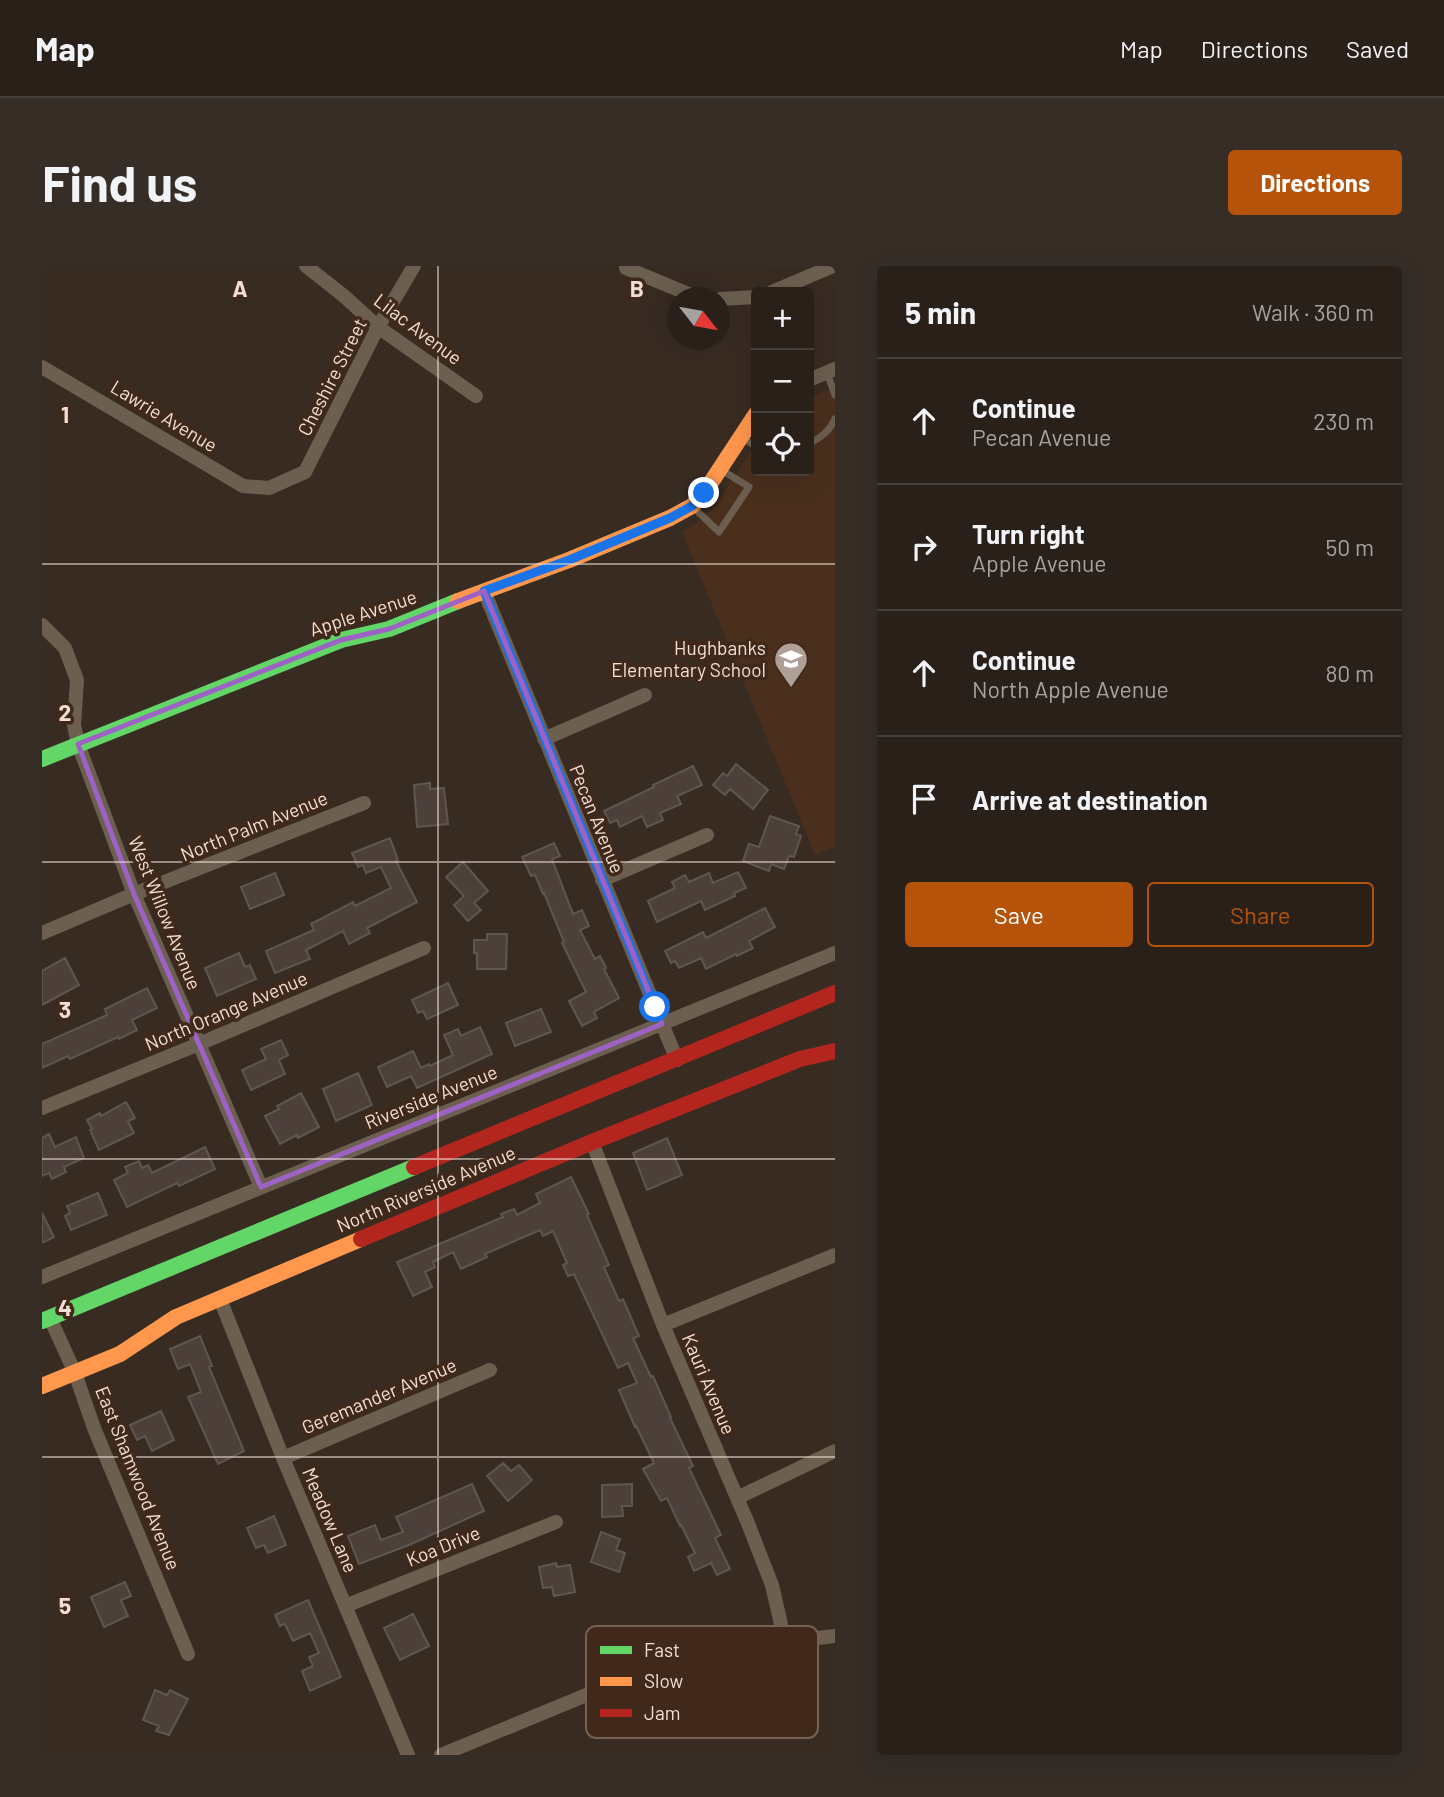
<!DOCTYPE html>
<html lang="en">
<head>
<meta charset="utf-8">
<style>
  :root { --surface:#2a201a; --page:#362d27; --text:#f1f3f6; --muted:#a5a3a2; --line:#463e39; --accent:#b45309 }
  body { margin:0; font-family:Barlow,sans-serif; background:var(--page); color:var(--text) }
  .controls { position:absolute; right:21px; top:21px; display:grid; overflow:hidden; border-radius:7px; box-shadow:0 7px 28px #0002 }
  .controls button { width:63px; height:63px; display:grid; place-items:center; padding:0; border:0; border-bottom:2px solid var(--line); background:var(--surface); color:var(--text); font:35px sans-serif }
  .compass { position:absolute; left:625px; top:21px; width:63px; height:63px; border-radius:50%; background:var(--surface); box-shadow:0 7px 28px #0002; rotate:121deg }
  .stop { position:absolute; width:21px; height:21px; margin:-16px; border:5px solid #1a73e8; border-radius:50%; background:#fff }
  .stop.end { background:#1a73e8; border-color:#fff; box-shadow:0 2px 7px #0008 }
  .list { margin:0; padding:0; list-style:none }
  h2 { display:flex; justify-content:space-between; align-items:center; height:91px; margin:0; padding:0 28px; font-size:30px }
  h2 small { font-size:23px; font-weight:400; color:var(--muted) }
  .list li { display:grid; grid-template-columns:46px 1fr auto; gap:21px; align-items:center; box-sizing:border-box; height:126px; padding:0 28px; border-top:2px solid var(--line) }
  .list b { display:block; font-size:26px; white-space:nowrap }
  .list p { margin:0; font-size:23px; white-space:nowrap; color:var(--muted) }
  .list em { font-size:23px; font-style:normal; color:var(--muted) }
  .actions { display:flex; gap:14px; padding:21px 28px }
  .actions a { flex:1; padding:16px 0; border:2px solid var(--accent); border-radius:7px; text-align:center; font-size:24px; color:var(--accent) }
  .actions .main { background:var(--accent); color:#fff }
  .icon { flex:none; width:38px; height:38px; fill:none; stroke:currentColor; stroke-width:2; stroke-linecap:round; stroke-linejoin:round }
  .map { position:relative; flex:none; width:793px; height:1489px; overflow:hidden; border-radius:7px }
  header { display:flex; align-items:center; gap:42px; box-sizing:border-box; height:98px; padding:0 35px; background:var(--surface); border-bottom:2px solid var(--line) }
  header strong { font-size:33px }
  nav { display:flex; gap:38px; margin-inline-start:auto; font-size:24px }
  .intro { display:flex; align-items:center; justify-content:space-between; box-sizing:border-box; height:168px; padding:0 42px }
  h1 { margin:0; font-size:49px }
  .button { padding:18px 32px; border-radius:7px; background:var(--accent); color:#fff; font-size:24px; font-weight:700 }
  main { display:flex; gap:42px; padding:0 42px }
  aside { flex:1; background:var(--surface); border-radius:7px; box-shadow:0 7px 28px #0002 }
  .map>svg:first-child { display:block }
  .built { fill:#4a2f1d }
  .building { fill:#4d403b; stroke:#61554f; stroke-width:2 }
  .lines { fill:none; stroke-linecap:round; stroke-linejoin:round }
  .lane { stroke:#6c5f50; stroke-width:7 }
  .street { stroke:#6c5f50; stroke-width:14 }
  .fast { stroke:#63d668; stroke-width:16 }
  .slow { stroke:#ff974d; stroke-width:16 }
  .jam { stroke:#b3261e; stroke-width:16 }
  .route { stroke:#1a73e8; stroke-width:9 }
  .marked { fill:none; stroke:#9e62c6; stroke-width:5; stroke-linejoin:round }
  .grid { fill:none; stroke:#efdfd6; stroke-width:2; stroke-opacity:0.55 }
  .labels { text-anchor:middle; stroke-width:7; stroke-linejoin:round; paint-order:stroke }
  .street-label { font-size:19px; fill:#efdfd6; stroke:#40291a }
  .poi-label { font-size:19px; fill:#efdfd6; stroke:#40291a; text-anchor:end }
  .key { fill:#40291a; stroke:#756052; stroke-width:2 }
  .key-label { font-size:19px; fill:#efdfd6 }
  .grid-label { font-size:23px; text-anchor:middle; font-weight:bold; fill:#efdfd6; stroke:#40291a; stroke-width:7; stroke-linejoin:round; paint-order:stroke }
</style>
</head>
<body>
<header>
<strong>Map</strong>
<nav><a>Map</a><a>Directions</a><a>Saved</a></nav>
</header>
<div class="intro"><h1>Find us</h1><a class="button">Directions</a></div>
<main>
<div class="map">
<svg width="793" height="1489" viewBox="0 0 793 1489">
  <rect width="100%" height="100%" fill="#382b22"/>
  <path class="built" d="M793,121V581L773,589L640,266L660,253L676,236L714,176V205H767V132Z"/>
  <path class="building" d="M694,498L726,524L711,543L688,523L683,529L671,519L681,507L685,510Z
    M651,500L660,519L635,530L639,538L618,547L621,554L605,561L600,550L578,561L575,554L568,557L562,545L612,521L611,519Z
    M388,517V523L402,522L406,558L375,561L372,519Z
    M728,550L757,560L754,568L759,570L752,591L747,590L742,603L729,598L727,605L701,595L707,578L717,581Z
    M348,572L356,594L354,595L375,636L325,662L328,667L307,678L301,665L264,684L268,693L233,707L224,685L272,664L269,658L311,636L313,640L349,622L339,601L324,607L321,599L316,601L310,587Z
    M512,577L518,590L510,593L531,648L540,644L547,660L538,664L553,693L558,690L564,702L562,703L577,732L552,746L555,752L540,760L527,735L544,726L520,677L522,676L502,627L501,628L493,609L489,610L480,591Z
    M421,596L446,625L432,637L439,644L426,655L412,639L422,630L404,611Z
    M696,606L704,622L692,627L693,630L663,644L659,635L615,656L606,635L633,622L630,616L643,609L647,616L667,607L671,617Z
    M233,607L242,629L208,643L199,621Z
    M723,642L733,661L707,675L711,682L695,690L694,688L664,703L659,692L637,702L633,695L629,697L623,685L661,666L664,672Z
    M445,668H465L464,703H435V687H432V674H445Z
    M197,687L203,701L208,699L214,713L175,730L163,702Z
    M23,692L37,719L0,739V705Z
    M406,717L416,739L385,753L381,745L376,747L370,734Z
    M105,722L115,742L90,754L95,764L77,773L76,771L28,793L26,790L0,802V778L65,749L63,743Z
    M499,743L509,766L473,780L464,757Z
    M438,761L450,788L375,822L369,810L345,821L336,801L371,785L379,802L387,798L388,800L411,789L402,769L416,763L419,770Z
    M239,774L246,789L237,794L243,808L209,824L200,804L224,793L219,783Z
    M316,807L330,839L294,855L281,823Z
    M259,827L277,861L256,872L255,869L238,878L223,850L237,843L235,840Z
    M84,836L93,852L86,855L92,867L57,884L48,864L50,863L45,854L58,847L59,850Z
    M7,868L13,881L34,871L42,892L22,901L24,906L10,913L7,907L0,910V872Z
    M625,872L640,909L605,924L591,887Z
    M163,881L173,903L137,920L135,917L85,941L72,914L86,907L83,901L97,895L100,902L106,899L110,907Z
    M529,911L547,948L545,949L567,999L562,1001L577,1035L581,1033L597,1070L591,1072L609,1111L611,1110L629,1151L628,1152L651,1200L647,1202L679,1269L673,1272L688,1303L675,1309L669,1297L652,1305L646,1291L653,1287L639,1259L638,1260L625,1232L619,1235L601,1203L612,1197L594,1160L593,1161L577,1124L595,1117L586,1097L576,1102L532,1008L526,1010L521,999L525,997L511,965L501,970L498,964L443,988L445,991L419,1003L411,986L391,996L393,1001L383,1006L390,1021L371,1030L355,996L461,951L459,948L472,943L475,949L498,937L494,928Z
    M56,927L65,949L29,964L23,950L28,947L25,940Z
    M0,947L12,971L0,977Z
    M158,1070L170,1100L167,1101L202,1185L176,1198L146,1131L159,1126L148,1098L136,1103L128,1083Z
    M119,1145L132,1174L110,1185L103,1170L95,1174L88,1159Z
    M461,1197L469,1205L477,1199L490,1214L466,1235L445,1210Z
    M430,1218L442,1245L367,1279L317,1298L306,1270L333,1259L339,1274L361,1266L354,1251Z
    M590,1218V1240H580L581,1250L560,1251V1219Z
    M232,1250L244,1279L226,1287L222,1279L214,1282L205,1262Z
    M559,1266L578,1273L574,1284L583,1287L577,1306L549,1296Z
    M514,1297L515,1301L528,1299L533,1326L512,1330L510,1321L501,1322L497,1301Z
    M83,1316L89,1330L79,1334L86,1350L62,1361L49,1331Z
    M266,1334L299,1411L268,1425L260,1405L271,1400L267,1391L277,1387L268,1367L251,1375L243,1358L238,1360L233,1349Z
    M371,1348L387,1380L358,1394L342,1362Z
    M113,1424L125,1429L128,1424L146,1433L127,1469L114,1465L117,1460L101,1454Z"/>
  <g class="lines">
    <path class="lane" d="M785,107L793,129
      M700,171L714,181
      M767,178C779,171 787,166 793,153
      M650,240L677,266L707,221L678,203"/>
    <path class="street" d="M264,0L302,30L336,61L434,130
      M584,0V2L656,32
      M730,26L791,0
      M678,33L714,31
      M0,101L201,220L227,222L263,206L336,61L372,0
      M767,114L793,103
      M442,325L635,794
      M0,359L23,382L35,414L32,459L36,478L92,628L219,921
      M502,473L603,429
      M560,614L665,569
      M0,667L92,628L322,537
      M0,842L157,778L382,682
      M550,876L621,1059L705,1255L730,1319L743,1376
      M0,1011L793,687
      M178,1033L241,1192L366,1489
      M8,1052L33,1107L52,1162L146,1388
      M621,1059L793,989
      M241,1192L448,1104
      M695,1232L793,1185
      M303,1340L514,1256
      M399,1489L629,1394L743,1376L793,1370"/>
    <path class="fast" d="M0,493L299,374L347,363L416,335
      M0,1055L372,901"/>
    <path class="slow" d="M416,335L527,294L628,252L650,240L662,227L714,148
      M0,1120L78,1088L134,1051L319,973"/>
    <path class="jam" d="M372,901L793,727
      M319,973L550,876L758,793L793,785"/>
  </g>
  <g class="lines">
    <path class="route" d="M613,741L442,325L527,294L628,252L650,240L662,227"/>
  </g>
  <path class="marked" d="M442,325L620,758L219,921L92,628L36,478L299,374L347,363Z"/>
  <path class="grid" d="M396,0V1489M0,298H793M0,596H793M0,893H793M0,1191H793"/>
  <defs>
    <g id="school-pin" transform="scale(1.75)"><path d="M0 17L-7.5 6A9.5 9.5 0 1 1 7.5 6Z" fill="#afa097" stroke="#40291a"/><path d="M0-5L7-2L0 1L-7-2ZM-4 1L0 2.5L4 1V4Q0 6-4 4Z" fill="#fff"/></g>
  </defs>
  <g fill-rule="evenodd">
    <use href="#school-pin" x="749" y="393"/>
  </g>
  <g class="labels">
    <g class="street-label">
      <text transform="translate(376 63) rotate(37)" y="7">Lilac Avenue</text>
      <text transform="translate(290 111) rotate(-63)" y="7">Cheshire Street</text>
      <text transform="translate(122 150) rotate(31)" y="7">Lawrie Avenue</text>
      <text transform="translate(321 347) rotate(-18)" y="7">Apple Avenue</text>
      <text transform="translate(555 553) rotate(68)" y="7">Pecan Avenue</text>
      <text transform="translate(212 560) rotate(-22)" y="7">North Palm Avenue</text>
      <text transform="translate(123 647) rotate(68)" y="7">West Willow Avenue</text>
      <text transform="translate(184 745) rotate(-23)" y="7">North Orange Avenue</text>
      <text transform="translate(389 831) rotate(-22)" y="7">Riverside Avenue</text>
      <text transform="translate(384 923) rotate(-23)" y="7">North Riverside Avenue</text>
      <text transform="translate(667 1118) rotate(67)" y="7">Kauri Avenue</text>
      <text transform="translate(337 1130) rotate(-23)" y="7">Geremander Avenue</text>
      <text transform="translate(96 1212) rotate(68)" y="7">East Shamwood Avenue</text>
      <text transform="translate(288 1254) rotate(67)" y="7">Meadow Lane</text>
      <text transform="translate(401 1280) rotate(-22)" y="7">Koa Drive</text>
    </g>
    <g class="poi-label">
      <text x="724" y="389">Hughbanks<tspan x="724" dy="22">Elementary School</tspan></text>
    </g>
  </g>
  <rect x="544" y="1360" width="232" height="112" rx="10" class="key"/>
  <rect x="558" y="1380" width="32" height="8" fill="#63d668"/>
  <rect x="558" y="1411" width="32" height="9" fill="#ff974d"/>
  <rect x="558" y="1443" width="32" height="8" fill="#b3261e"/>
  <g class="key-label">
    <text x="602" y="1391">Fast</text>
    <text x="602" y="1422">Slow</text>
    <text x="602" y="1454">Jam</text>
  </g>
  <g class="grid-label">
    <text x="198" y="31">A</text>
    <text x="595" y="31">B</text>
    <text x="23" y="157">1</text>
    <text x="23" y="455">2</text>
    <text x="23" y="752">3</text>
    <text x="23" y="1050">4</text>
    <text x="23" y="1348">5</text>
  </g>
</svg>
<div class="controls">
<button>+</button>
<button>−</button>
<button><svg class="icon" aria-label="locate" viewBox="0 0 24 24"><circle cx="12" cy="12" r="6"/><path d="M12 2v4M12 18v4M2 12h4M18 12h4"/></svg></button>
</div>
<svg class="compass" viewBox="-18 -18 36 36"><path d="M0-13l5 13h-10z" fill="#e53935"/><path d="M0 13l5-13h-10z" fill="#a5a3a2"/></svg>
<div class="stop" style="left:613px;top:741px"></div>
<div class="stop end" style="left:662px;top:227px"></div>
</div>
<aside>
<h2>5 min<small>Walk · 360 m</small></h2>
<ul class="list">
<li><svg class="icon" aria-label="ahead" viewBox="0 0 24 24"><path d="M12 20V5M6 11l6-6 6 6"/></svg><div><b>Continue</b><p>Pecan Avenue</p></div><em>230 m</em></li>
<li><svg class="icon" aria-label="right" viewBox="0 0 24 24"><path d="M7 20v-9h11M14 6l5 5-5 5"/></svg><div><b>Turn right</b><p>Apple Avenue</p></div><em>50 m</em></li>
<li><svg class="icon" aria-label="ahead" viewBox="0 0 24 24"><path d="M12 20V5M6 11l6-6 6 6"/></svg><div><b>Continue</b><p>North Apple Avenue</p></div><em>80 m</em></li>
<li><svg class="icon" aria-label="arrive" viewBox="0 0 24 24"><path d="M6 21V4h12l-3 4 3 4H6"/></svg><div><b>Arrive at destination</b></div></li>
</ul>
<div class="actions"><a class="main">Save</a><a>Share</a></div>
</aside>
</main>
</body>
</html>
